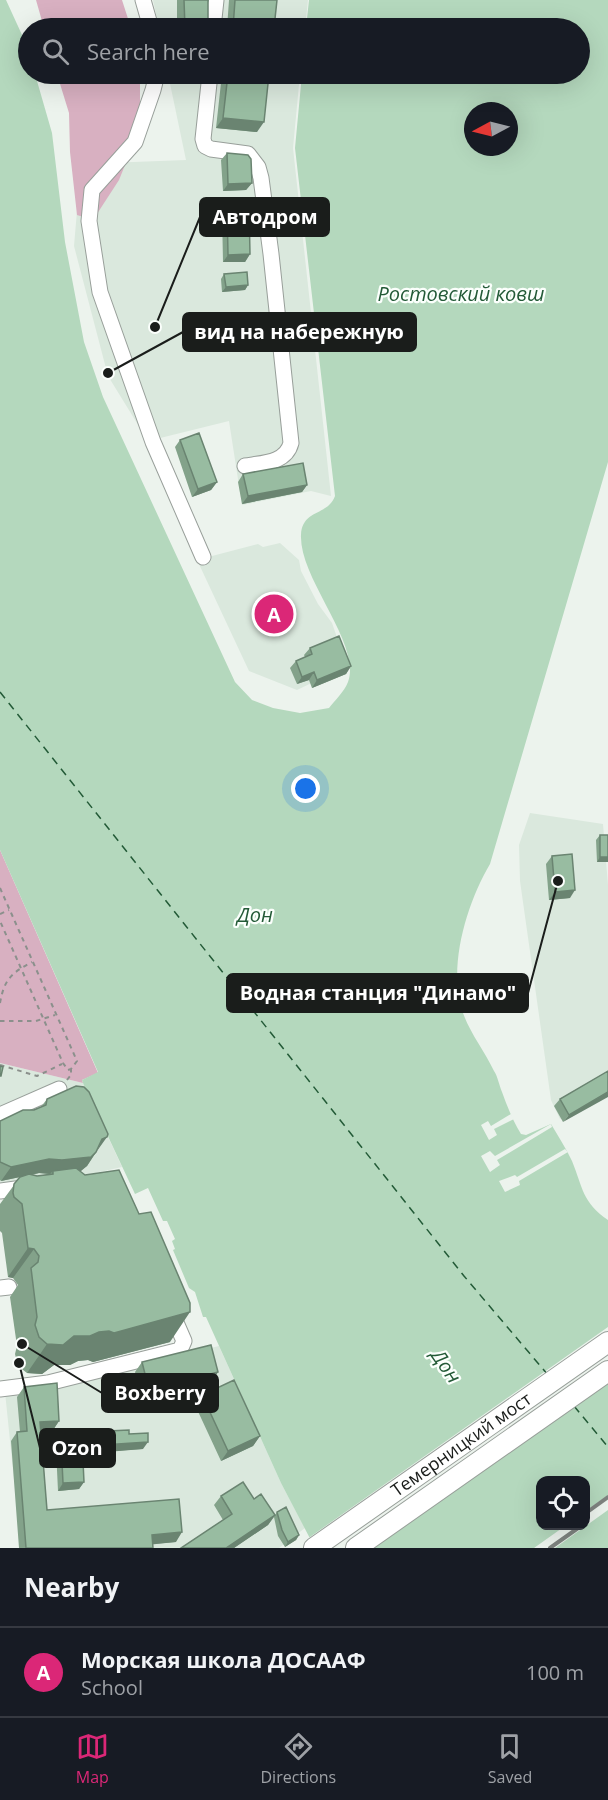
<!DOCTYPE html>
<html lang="en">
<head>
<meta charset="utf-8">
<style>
  :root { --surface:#171b24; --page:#242831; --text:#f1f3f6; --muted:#9ea1a6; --line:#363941; --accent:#db2777 }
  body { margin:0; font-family:"Open Sans",sans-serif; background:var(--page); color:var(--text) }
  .controls { position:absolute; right:18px; bottom:18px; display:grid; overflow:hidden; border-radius:12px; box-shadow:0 6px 24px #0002 }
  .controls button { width:54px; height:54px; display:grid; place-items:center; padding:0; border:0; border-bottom:2px solid var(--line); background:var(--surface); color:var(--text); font:30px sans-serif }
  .compass { position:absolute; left:464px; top:102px; width:54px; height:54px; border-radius:50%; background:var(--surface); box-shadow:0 6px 24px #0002; rotate:263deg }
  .you { position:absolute; left:306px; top:789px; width:21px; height:21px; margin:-15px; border:4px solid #fff; border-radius:50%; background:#1a73e8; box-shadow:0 0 0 9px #1a73e833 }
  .badge { display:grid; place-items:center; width:39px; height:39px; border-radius:50%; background:var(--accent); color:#fff; font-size:20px; font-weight:700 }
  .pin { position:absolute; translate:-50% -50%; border:3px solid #fff; box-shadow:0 2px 6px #0006 }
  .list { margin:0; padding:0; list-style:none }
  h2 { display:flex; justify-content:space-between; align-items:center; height:78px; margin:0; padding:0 24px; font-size:26px }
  h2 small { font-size:20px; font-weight:400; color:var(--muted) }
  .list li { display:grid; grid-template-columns:39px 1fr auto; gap:18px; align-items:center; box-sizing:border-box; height:90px; padding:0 24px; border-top:2px solid var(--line) }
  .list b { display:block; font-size:22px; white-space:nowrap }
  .list p { margin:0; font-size:20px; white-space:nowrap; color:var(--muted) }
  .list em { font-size:20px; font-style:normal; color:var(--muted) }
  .icon { flex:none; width:33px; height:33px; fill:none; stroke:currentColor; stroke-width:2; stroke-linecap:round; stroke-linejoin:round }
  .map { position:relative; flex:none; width:608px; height:1548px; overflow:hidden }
  .search { position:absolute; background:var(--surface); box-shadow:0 6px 24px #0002; left:18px; right:18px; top:18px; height:66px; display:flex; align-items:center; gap:15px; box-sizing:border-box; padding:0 21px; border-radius:33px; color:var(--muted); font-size:22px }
  .sheet { height:168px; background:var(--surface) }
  nav { display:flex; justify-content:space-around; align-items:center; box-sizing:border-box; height:84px; border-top:2px solid var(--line); background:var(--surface); font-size:16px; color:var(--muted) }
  nav a { display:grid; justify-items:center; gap:3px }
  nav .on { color:var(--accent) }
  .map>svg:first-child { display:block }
  .built { fill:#dae8dd }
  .green { fill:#d8b0c1 }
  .water { fill:#b4d8bd; fill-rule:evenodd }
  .pier { fill:#ecf3ed }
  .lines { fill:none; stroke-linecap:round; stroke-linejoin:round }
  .ferry { stroke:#235a37; stroke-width:1.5; stroke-dasharray:8 6; stroke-linecap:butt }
  .minor-casing { stroke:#989f9a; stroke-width:17 }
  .major-casing { stroke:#989f9a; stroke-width:22 }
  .path { stroke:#8b908c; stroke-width:2; stroke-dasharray:4.5 4.5; stroke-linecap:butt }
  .minor { stroke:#fff; stroke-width:15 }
  .major { stroke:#fff; stroke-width:20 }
  .rail { stroke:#7e837f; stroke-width:4 }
  .wall { fill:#83a28a; fill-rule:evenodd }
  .shaded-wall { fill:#6a8471 }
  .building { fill:#98bca1; stroke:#6a8471; stroke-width:1.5 }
  .labels { text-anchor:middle; stroke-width:4.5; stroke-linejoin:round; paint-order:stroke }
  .street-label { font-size:18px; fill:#1a1d1b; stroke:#fbfffc }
  .water-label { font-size:20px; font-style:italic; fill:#235a37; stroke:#fbfffc }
  .leader { fill:none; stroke:#1a1d1b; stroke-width:2 }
  .callout-dot { fill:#1a1d1b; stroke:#fbfffc; stroke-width:2 }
  .callout { fill:#1a1d1b; stroke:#1a1d1b; stroke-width:2 }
  .callout-label { font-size:20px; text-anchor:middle; font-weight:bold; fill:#fff }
</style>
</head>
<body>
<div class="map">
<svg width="608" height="1548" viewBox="0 0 608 1548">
  <rect width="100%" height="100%" fill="#ecf3ed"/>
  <path class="built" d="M153,0H308L305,28H159Z
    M168,74H300L293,148L331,496L311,491L242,505L229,421L148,441L108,376L74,246L81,164L186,160Z
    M280,543L299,560L301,571L318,604L332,623L347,666L297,690L249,671L198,562L212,556L258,544L263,547Z
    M530,813L603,824L608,885V1094L560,1119L551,1100L520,881L519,845Z
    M0,1063L83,1083L122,1167L64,1180L0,1188Z
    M219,1346L281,1483L305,1528L279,1548H21L5,1392L51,1387Z"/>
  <path class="green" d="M36,0H122L131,28H44Z
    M57,74H140V128L119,180L93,220L77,215L70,152L69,113Z
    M0,850L98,1073L82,1080L83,1083L0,1063Z"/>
  <path class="water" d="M0,0H6L28,48V74H35L52,133L65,242L84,342L103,397L235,682L252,700L273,708L300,713L329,708C335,700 344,692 348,682C362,644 299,579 301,535C302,509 328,516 335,496L295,148L302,74H580V28H306L309,0H608V462L490,864C467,903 448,965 462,1010C469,1032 484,1050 494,1071C498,1077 499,1085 502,1092C507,1106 513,1121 521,1134L526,1135L551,1124C558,1136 566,1148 572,1161C583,1188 582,1202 608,1220V1548H315L281,1483L206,1317H203L195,1292L189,1288L173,1250L175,1249L172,1241L175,1239L167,1221H163L148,1188L135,1194L83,1083L82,1080L98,1072L0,850ZM473,111H509V147H473ZM540,1480H586V1526H540Z"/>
  <path class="pier" d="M511,1114L514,1119L494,1129L497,1135L489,1140L481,1125L488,1121L491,1126Z
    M551,1124L552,1127L497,1160L500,1165L490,1172L481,1156L490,1151L495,1156Z
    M565,1149L568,1152L519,1181L520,1185L505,1192L499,1181L515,1175L517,1177Z
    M608,1327V1383L373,1548H311L307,1539Z
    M608,1495V1510L555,1548H534L565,1526H586V1511Z"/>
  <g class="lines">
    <path class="ferry" d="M0,692L464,1276L548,1375
      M574,1406L608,1447"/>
    <g class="minor-casing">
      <path id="minor" d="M143,0L151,28
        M213,28L216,0
        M157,74L153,90L135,142L92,190L89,221L100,292L153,442L203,557
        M210,74L203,139L205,146L211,149L248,154L258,167L261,178L271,254L291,443C286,463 263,463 245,466
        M0,1115L59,1089
        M0,1191L30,1187
        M0,1288L9,1287
        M0,1389L48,1383L180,1350L184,1341L171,1311"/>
    </g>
    <g class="major-casing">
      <g id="major">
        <path id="s1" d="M314,1548L608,1342"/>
        <path d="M356,1548L608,1371"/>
      </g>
    </g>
    <path class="path" d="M0,888L77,1061L71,1069L68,1070L63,1063L0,921
      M0,914L9,910
      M0,1003C4,980 11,973 32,962
      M0,1021H36L55,1015
      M0,1065L37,1076L62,1064
      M67,1080L71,1075V1069"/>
    <use href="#minor" class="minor"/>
    <use href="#major" class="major"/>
    <path class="rail" d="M586,1513L608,1497
      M550,1548L581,1526"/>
  </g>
  <path class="wall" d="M177,0H209L208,2V28H177Z
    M229,0H277L274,28H227Z
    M222,74H269L257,132L216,128Z
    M227,153L252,183L246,190L223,191L221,160Z
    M227,206L250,254L245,262H223L222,214Z
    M224,274L248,285L245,290L222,292L221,279Z
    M180,440L217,482L211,490L192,497L175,447Z
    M243,474L307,485L302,492L242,504L238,482Z
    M310,648L351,666L346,674L312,688L309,680L297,684L290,668L296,661L305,657L304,655Z
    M600,835H608V862H597L596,840Z
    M552,856L570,898L549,900L546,864Z
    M608,1071L563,1122L554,1106L560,1099Z
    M47,1099L97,1151L87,1166L80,1171L170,1342L93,1362L88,1360L78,1361L70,1365H54L42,1374L27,1373L18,1366L15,1354L17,1346L10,1297L18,1285L13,1278L8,1277L2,1233L0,1231V1204L20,1177L1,1181L0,1180V1122L41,1107ZM39,1173L50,1174L37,1176L32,1175Z
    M142,1362L218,1372L211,1383L142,1400L135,1372Z
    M24,1387L59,1421L53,1430L41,1431L47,1510L176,1542L153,1544V1548H19L11,1441L17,1432H20L17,1397Z
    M202,1395L260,1436L253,1446L221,1461L195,1405Z
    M86,1432L129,1434L143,1449L83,1453L84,1482L79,1489L58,1491L56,1449L61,1441L81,1440Z
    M221,1496L254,1499L275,1515L277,1512L299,1535L296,1540L285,1547L278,1536L274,1517L268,1525L234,1548H181L223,1520L214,1505Z"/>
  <path class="shaded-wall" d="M223,118L264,122L257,132L216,128Z
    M252,183L246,190L223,191L228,184Z
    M250,254L245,262H223L228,255Z
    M248,285L245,290L222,292L226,287Z
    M217,482L211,490L192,497L198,489Z
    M307,485L302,492L242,504L248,496Z
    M351,666L346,674L312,688L317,680Z
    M314,672L309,680L297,684L302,677Z
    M600,857H608V862H597Z
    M575,890L570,898L549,900L555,892Z
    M608,1092V1097L563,1122L569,1115Z
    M107,1137L97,1151L102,1139Z
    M96,1152L87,1166L81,1171L52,1174L53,1171L50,1174L39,1173L1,1181L11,1167L49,1159Z
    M28,1248L34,1249L13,1278L8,1277Z
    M190,1312L170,1342L93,1362L88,1360L78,1361L70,1365H54L42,1374L27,1373L47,1344L74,1336L99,1332Z
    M218,1372L211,1383L142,1400L149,1390Z
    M59,1421L53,1430L34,1432L40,1422Z
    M260,1436L253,1446L221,1461L228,1451Z
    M148,1442L143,1449L82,1454L87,1446Z
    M84,1482L79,1489L58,1491L63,1483Z
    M275,1515L268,1525L234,1548H226Z
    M182,1532L176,1542L146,1545L152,1535Z
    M299,1535L296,1540L285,1547L288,1542Z"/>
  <path class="building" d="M184,0H208V28H185Z
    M235,0H277L274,28H233Z
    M228,74H269L264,122L223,118Z
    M227,153L248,155L251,159L252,183L228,184Z
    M227,206H249L250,254L228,255Z
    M247,272L248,285L226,287L224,274Z
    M199,433L217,482L198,489L180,440Z
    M303,463L307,485L248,496L243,474Z
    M339,636L351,666L317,680L314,672L302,677L296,661L312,654L310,648Z
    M600,835H608V857H600Z
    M572,854L575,890L555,892L552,856Z
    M0,1066L3,1067L1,1076H0Z
    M608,1071V1092L569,1115L560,1099Z
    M76,1086L84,1087L89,1092L108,1134L107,1137L102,1139L96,1152L91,1157L62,1160L49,1159L11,1167L0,1162V1121L23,1110H34L46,1105L47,1099Z
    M76,1168L85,1175L119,1170L139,1214L151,1212L190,1303V1312L114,1333L109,1331L99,1332L90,1336H74L63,1345L47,1344L39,1337L35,1325L37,1317L31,1268L38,1262L39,1256L34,1249L28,1248L22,1204L14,1197L13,1193L14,1184L20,1177L29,1174L37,1176L53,1174V1171Z
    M211,1345L218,1372L149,1390L142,1362Z
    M234,1380L260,1436L228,1451L202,1395Z
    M57,1383L59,1421L40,1422L47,1510L179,1499L182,1532L152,1535L153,1548H26L17,1432L27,1431L24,1387Z
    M129,1430V1434L148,1433V1442L87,1446L86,1432Z
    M82,1440L84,1482L63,1483L61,1441Z
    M243,1482L254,1499L261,1494L275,1515L226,1548H181L232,1514L221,1496Z
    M286,1507L299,1535L288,1542L282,1530L277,1512Z"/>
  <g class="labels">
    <g class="street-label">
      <text dy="6" stroke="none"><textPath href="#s1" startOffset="180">Темерницкий мост</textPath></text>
    </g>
    <g class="water-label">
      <text x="461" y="301">Ростовский ковш</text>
      <text x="255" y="922">Дон</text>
      <text transform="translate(446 1366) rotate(55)" y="7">Дон</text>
    </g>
  </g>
  <path class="leader" d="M155 327L200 217M108 373L183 332M558 881L528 993M22 1344L102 1393M19 1363L40 1448"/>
  <g class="callout-dot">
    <circle cx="155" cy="327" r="6"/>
    <circle cx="108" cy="373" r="6"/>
    <circle cx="558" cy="881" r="6"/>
    <circle cx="22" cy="1344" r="6"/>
    <circle cx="19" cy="1363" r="6"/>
  </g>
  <g class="callout">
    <rect x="200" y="198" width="129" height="38" rx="6"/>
    <rect x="183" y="313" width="233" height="38" rx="6"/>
    <rect x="227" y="974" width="301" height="38" rx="6"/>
    <rect x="102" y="1374" width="116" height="38" rx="6"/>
    <rect x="40" y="1429" width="75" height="38" rx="6"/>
  </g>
  <g class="callout-label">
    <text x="265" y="224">Автодром</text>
    <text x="299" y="339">вид на набережную</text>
    <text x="378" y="1000">Водная станция "Динамо"</text>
    <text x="160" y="1400">Boxberry</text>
    <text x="77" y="1455">Ozon</text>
  </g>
</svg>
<div class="controls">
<button><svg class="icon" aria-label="locate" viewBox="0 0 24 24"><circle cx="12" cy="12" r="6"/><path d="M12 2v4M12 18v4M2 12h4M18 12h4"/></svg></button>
</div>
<svg class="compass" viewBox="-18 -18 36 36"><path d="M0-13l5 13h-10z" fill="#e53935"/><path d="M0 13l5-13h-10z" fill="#9ea1a6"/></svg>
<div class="you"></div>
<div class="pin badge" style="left:274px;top:614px">A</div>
<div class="search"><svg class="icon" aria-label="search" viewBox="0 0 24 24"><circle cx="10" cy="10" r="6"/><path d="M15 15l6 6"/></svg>Search here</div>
</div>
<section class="sheet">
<h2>Nearby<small></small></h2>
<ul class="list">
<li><span class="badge">A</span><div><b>Морская школа ДОСААФ</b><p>School</p></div><em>100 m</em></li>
</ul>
</section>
<nav>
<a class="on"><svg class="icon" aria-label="map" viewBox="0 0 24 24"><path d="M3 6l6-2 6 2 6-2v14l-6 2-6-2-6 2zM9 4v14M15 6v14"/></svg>Map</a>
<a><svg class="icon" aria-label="directions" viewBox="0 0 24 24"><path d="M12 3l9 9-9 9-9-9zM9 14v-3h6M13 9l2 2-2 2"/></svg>Directions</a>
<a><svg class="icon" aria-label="saved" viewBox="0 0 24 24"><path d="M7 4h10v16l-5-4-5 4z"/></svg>Saved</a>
</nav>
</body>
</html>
